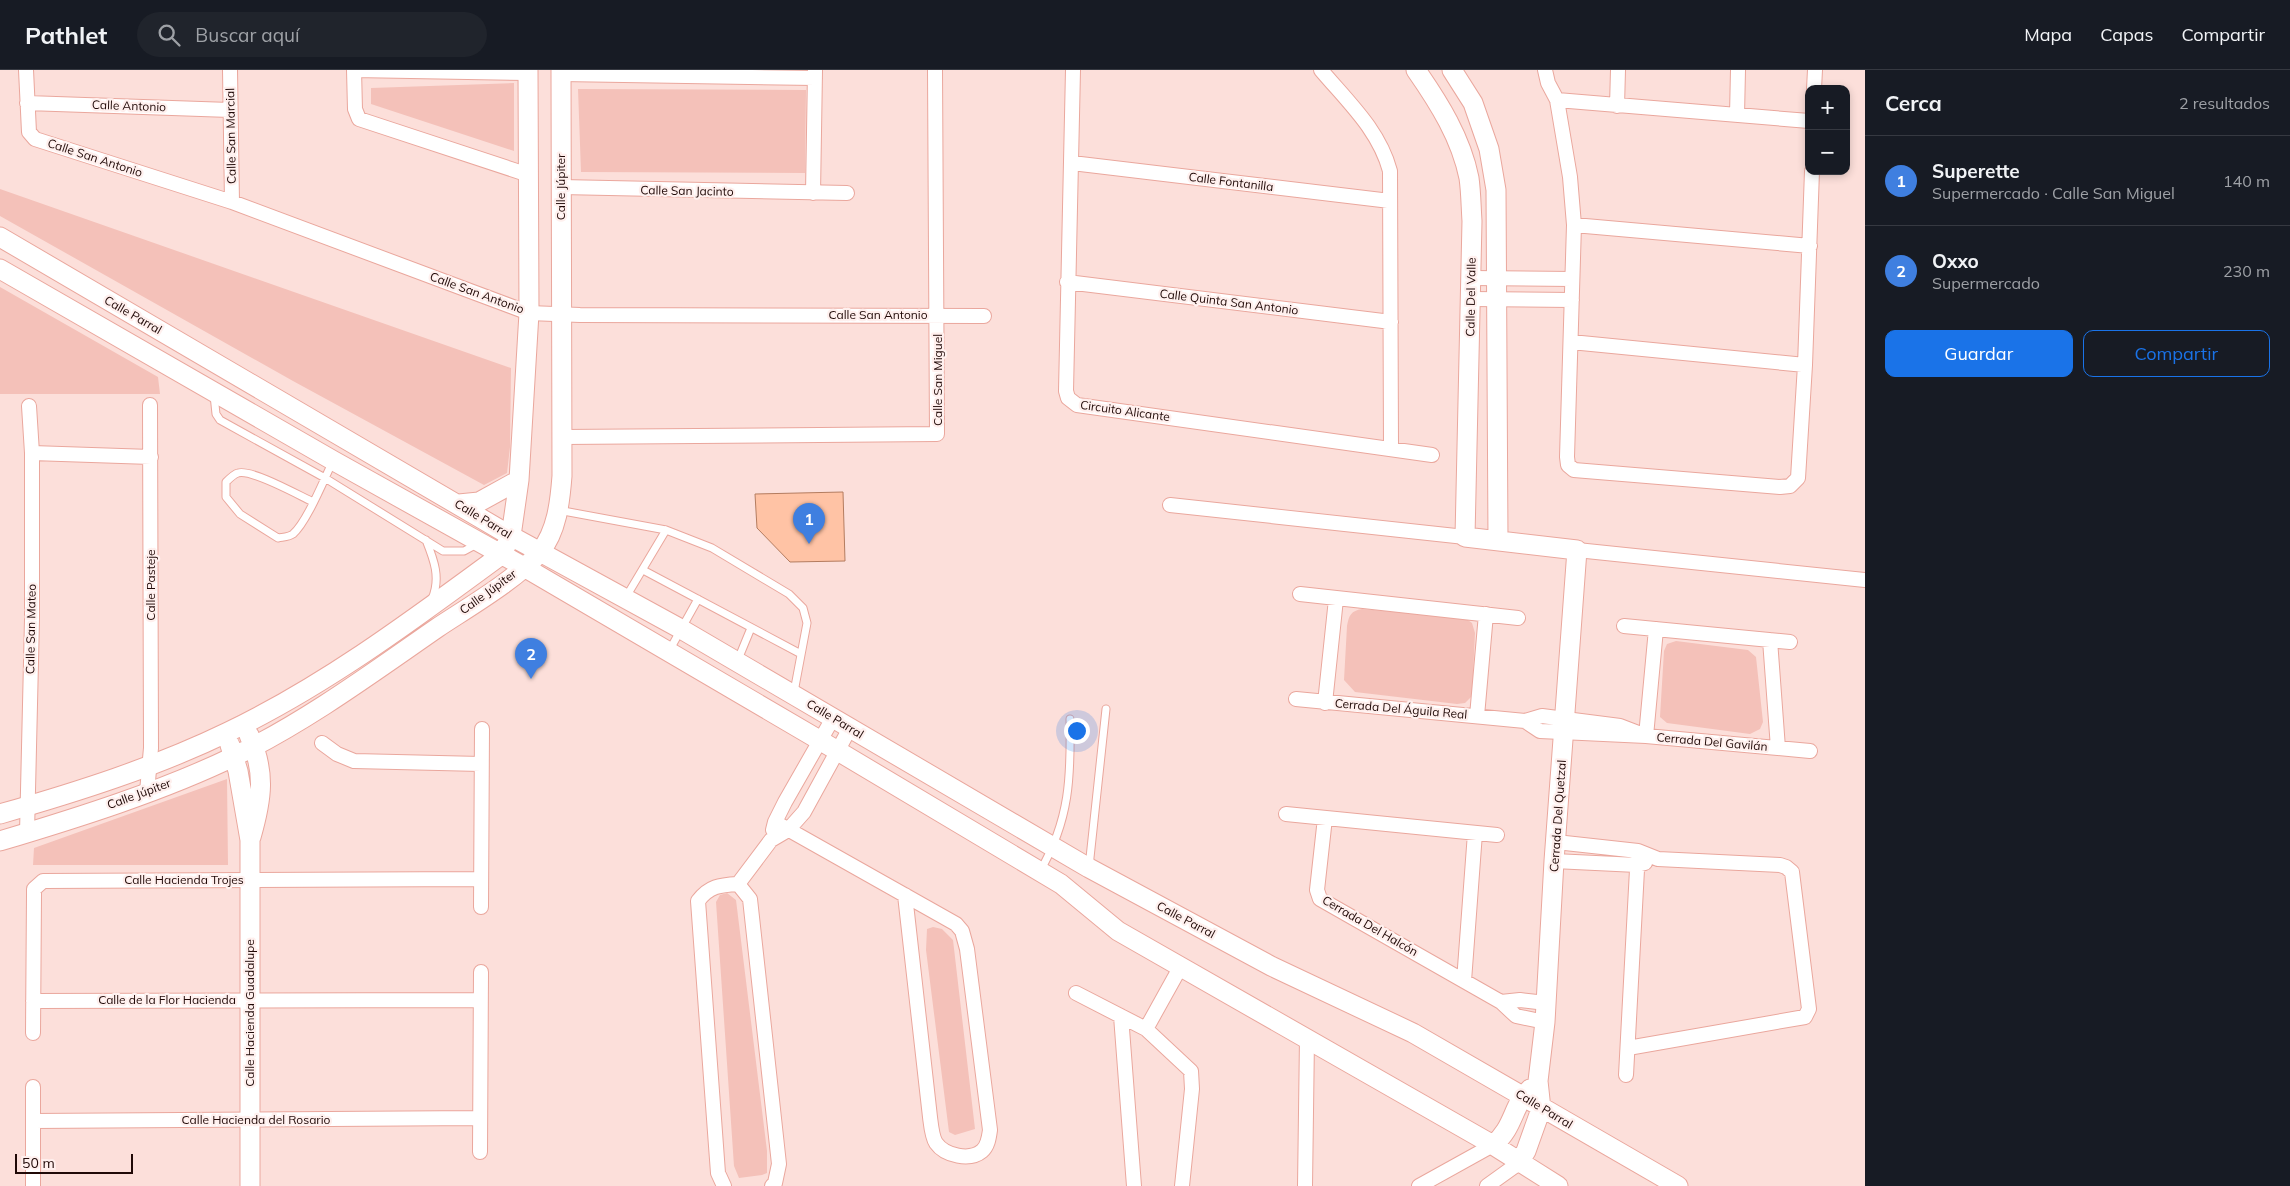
<!DOCTYPE html>
<html lang="es">
<head>
<meta charset="utf-8">
<style>
  :root { --surface:#171b24; --page:#20242c; --text:#f1f3f6; --muted:#9ea1a6; --line:#363941; --accent:#1a73e8 }
  body { margin:0; font-family:Mulish,sans-serif; background:var(--page); color:var(--text) }
  .controls { position:absolute; right:15px; top:15px; display:grid; overflow:hidden; border-radius:10px; box-shadow:0 2px 8px #0003 }
  .controls button { width:45px; height:45px; display:grid; place-items:center; padding:0; border:0; border-bottom:1px solid var(--line); background:var(--surface); color:var(--text); font:25px sans-serif }
  .scale { position:absolute; left:15px; bottom:12px; width:118px; box-sizing:border-box; padding-left:5px; border:2px solid #200907; border-top:0; font-size:14px; line-height:18px; white-space:nowrap; color:#200907; -webkit-text-stroke:4px #fff0ee; paint-order:stroke }
  .you { position:absolute; left:1076px; top:660px; width:18px; height:18px; margin:-12px; border:4px solid #fff; border-radius:50%; background:#1a73e8; box-shadow:0 0 0 8px #1a73e833 }
  .badge { display:grid; place-items:center; width:32px; height:32px; border-radius:50%; background:var(--accent); color:#fff; font-size:16px; font-weight:700 }
  .pin { position:absolute; translate:-50% -41px; filter:drop-shadow(0 1px 2px #0008) }
  .pin::after { content:''; position:absolute; top:26px; width:18px; height:15px; background:inherit; clip-path:polygon(0 0,100% 0,50% 100%) }
  .list { margin:0; padding:0; list-style:none }
  h2 { display:flex; justify-content:space-between; align-items:center; height:65px; margin:0; padding:0 20px; font-size:21px }
  h2 small { font-size:16px; font-weight:400; color:var(--muted) }
  .list li { display:grid; grid-template-columns:32px 1fr auto; gap:15px; align-items:center; box-sizing:border-box; height:90px; padding:0 20px; border-top:1px solid var(--line) }
  .list b { display:block; font-size:19px; white-space:nowrap }
  .list p { margin:0; font-size:16px; white-space:nowrap; color:var(--muted) }
  .list em { font-size:16px; font-style:normal; color:var(--muted) }
  .actions { display:flex; gap:10px; padding:15px 20px }
  .actions a { flex:1; padding:11px 0; border:1px solid var(--accent); border-radius:10px; text-align:center; font-size:18px; color:var(--accent) }
  .actions .main { background:var(--accent); color:#fff }
  .icon { flex:none; width:28px; height:28px; fill:none; stroke:currentColor; stroke-width:2; stroke-linecap:round; stroke-linejoin:round }
  .map { position:relative; flex:none; width:1865px; height:1116px; overflow:hidden }
  header { display:flex; align-items:center; gap:30px; box-sizing:border-box; height:70px; padding:0 25px; background:var(--surface); border-bottom:1px solid var(--line) }
  header strong { font-size:24px }
  nav { display:flex; gap:28px; margin-inline-start:auto; font-size:18px }
  .search { width:350px; height:45px; background:var(--page); display:flex; align-items:center; gap:12px; box-sizing:border-box; padding:0 18px; border-radius:28px; color:var(--muted); font-size:19px }
  main { display:flex }
  aside { flex:1; background:var(--surface) }
  .map>svg:first-child { display:block }
  .green { fill:#f4c1b9 }
  .building { fill:#ffc3a5; stroke:#b47c5f }
  .lines { fill:none; stroke-linecap:round; stroke-linejoin:round }
  .lane-casing { stroke:#eaa79d; stroke-width:9 }
  .street-casing { stroke:#eaa79d; stroke-width:16 }
  .secondary-casing { stroke:#eaa79d; stroke-width:21 }
  .lane { stroke:#fff; stroke-width:7 }
  .street { stroke:#fff; stroke-width:14 }
  .secondary { stroke:#fff; stroke-width:19 }
  .labels { text-anchor:middle; stroke-width:4.5; stroke-linejoin:round; paint-order:stroke }
  .street-label { font-size:12px; fill:#200907; stroke:#fff0ee }
</style>
</head>
<body>
<header>
<strong>Pathlet</strong>
<div class="search"><svg class="icon" aria-label="search" viewBox="0 0 24 24"><circle cx="10" cy="10" r="6"/><path d="M15 15l6 6"/></svg>Buscar aquí</div>
<nav><a>Mapa</a><a>Capas</a><a>Compartir</a></nav>
</header>
<main>
<div class="map">
<svg width="1865" height="1116" viewBox="0 0 1865 1116">
  <rect width="100%" height="100%" fill="#fcdfda"/>
  <path class="green" d="M514,13V81L371,34V18Z
    M578,19L806,20L805,103L581,102Z
    M0,119L511,298L510,377L507,403L484,415L293,311L0,146Z
    M0,217L158,307L160,324H0Z
    M1362,539L1465,548L1472,553L1475,563L1472,626L1465,633L1457,634L1355,622L1344,610L1347,556C1349,545 1351,541 1362,539Z
    M1676,571L1748,580L1756,587L1763,652L1760,659L1750,664L1667,653L1660,647L1664,581L1667,574Z
    M227,709L228,795H33L34,778Z
    M727,823L736,830L767,1081V1103L762,1105L739,1108L734,1096L716,832L720,825Z
    M933,857L942,859L953,870L975,1059L955,1065L949,1062L926,880L927,859Z"/>
  <path class="building" d="M843,422L845,491L790,492L757,458L755,424Z"/>
  <g class="lines">
    <g class="lane-casing">
      <path id="lane" d="M214,325L216,344L220,350L325,408L443,481H464L477,474
        M313,432C298,425 252,399 238,403C234,404 229,409 226,412V427L240,444L278,468C283,467 289,467 293,464C307,452 324,409 333,391
        M558,440L666,460L712,478L789,524L803,538L807,553L794,622
        M426,470C434,490 441,508 432,529
        M643,500L801,584
        M626,527L666,460
        M669,581L698,529
        M737,592L751,558
        M1089,797L1106,639
        M1040,801C1070,750 1071,706 1070,649"/>
    </g>
    <g class="street-casing">
      <path id="street" d="M26,0L29,62L35,69L232,132L529,243L580,245L984,246
        M230,0L232,132
        M354,0L355,39L359,49L529,105
        M354,0L528,3
        M1073,0L1066,321L1068,328L1077,335L1432,385
        M1321,0C1348,32 1379,60 1390,101L1391,378
        M1545,0L1548,13L1557,30L1570,107L1574,155L1567,387L1568,395L1574,400L1780,417L1790,416L1798,408L1805,295L1812,101
        M561,4L815,8
        M1814,19L1815,0
        M1557,30L1809,51
        M27,33L230,40
        M1617,36L1618,0
        M1737,45L1738,0
        M1072,93L1390,131
        M561,117L847,123
        M813,123L815,1
        M1574,155L1810,176
        M1471,208L1572,209
        M1067,212L1391,252
        M1471,229L1572,230
        M1571,272L1805,295
        M562,367L937,364L935,0
        M32,383L151,387
        M1170,435L1465,467
        M1577,480L1865,510
        M1300,524L1518,548
        M1624,556L1790,572
        M1770,570L1778,678
        M1296,629L1525,651L1542,646L1620,656L1646,666
        M1325,633L1336,529
        M1477,646L1486,544
        M1525,651L1540,661L1646,666L1810,681
        M1646,666L1656,559
        M322,673L337,684L354,691L481,694
        M147,722L151,678L150,335
        M1286,744L1497,765
        M1325,748L1317,820L1320,829L1501,932L1516,946L1545,952
        M775,752L956,854L962,861L967,879L990,1060C989,1067 988,1076 982,1081C970,1091 945,1086 936,1073C932,1067 931,1055 930,1047L905,825
        M773,760L775,752L785,732L833,648
        M27,763L32,549V383L29,336
        M1556,772L1638,781L1658,789L1780,795L1786,797L1792,802L1809,939L1805,947L1628,978
        M1554,791L1637,795L1645,793
        M738,814L771,770L788,760L804,742L850,658
        M481,837L482,659
        M1464,911L1475,763
        M1076,923L1146,959L1191,1001L1192,1019L1182,1116
        M33,931L480,930
        M1501,932L1520,930L1546,933
        M1121,946L1134,1116
        M1146,959L1181,896
        M33,963L34,825V819L43,811L481,809
        M1626,1005L1638,781
        M33,1051L480,1048
        M480,1082L481,902
        M33,1116V1017
        M724,1116L718,1103L698,831C709,816 720,815 738,814L750,829L779,1094L775,1113L772,1116
        M1305,1116L1307,968
        M1419,1116L1493,1075
        M1487,1116L1519,1093"/>
    </g>
    <g class="secondary-casing">
      <path id="secondary" d="M1416,0C1439,33 1461,68 1469,108C1471,122 1471,137 1472,151L1465,467L1577,480L1554,791L1545,952L1538,1011L1541,1039L1526,1081L1519,1093
        M1452,0L1473,33L1489,79L1496,120L1498,470
        M0,167L511,466L681,559L1089,798L1271,896L1413,963L1678,1116
        M0,199L334,391L524,497L821,671L1061,814L1118,861L1493,1075L1558,1116
        M459,434L479,432L519,410
        M249,665C266,702 262,729 251,767
        M230,675L238,701L250,770V1116
        M0,744C77,722 156,697 228,662C326,615 414,549 501,485L511,466L519,410L529,243L528,0
        M0,771C77,748 163,721 235,686C307,651 372,603 437,558C467,538 517,509 540,482C557,461 560,432 562,406L561,0
        M1493,1075C1515,1057 1512,1035 1530,1019"/>
    </g>
    <use href="#lane" class="lane"/>
    <use href="#street" class="street"/>
    <use href="#secondary" class="secondary"/>
  </g>
  <g class="labels">
    <g class="street-label">
      <text transform="translate(129 36) rotate(2)" y="4">Calle Antonio</text>
      <text transform="translate(231 66) rotate(-91)" y="4">Calle San Marcial</text>
      <text transform="translate(95 88) rotate(18)" y="4">Calle San Antonio</text>
      <text transform="translate(1231 112) rotate(7)" y="4">Calle Fontanilla</text>
      <text transform="translate(561 117) rotate(-90)" y="4">Calle Júpiter</text>
      <text transform="translate(687 121) rotate(1)" y="4">Calle San Jacinto</text>
      <text transform="translate(477 223) rotate(20)" y="4">Calle San Antonio</text>
      <text transform="translate(1471 227) rotate(-89)" y="4">Calle Del Valle</text>
      <text transform="translate(1229 232) rotate(7)" y="4">Calle Quinta San Antonio</text>
      <text transform="translate(133 245) rotate(30)" y="4">Calle Parral</text>
      <text x="878" y="249">Calle San Antonio</text>
      <text transform="translate(938 310) rotate(-90)" y="4">Calle San Miguel</text>
      <text transform="translate(1125 341) rotate(8)" y="4">Circuito Alicante</text>
      <text transform="translate(483 449) rotate(31)" y="4">Calle Parral</text>
      <text transform="translate(151 515) rotate(-90)" y="4">Calle Pasteje</text>
      <text transform="translate(488 522) rotate(-36)" y="4">Calle Júpiter</text>
      <text transform="translate(31 559) rotate(-89)" y="4">Calle San Mateo</text>
      <text transform="translate(1401 639) rotate(5)" y="4">Cerrada Del Águila Real</text>
      <text transform="translate(835 649) rotate(31)" y="4">Calle Parral</text>
      <text transform="translate(1712 672) rotate(5)" y="4">Cerrada Del Gavilán</text>
      <text transform="translate(139 724) rotate(-20)" y="4">Calle Júpiter</text>
      <text transform="translate(1558 746) rotate(-86)" y="4">Cerrada Del Quetzal</text>
      <text x="184" y="814">Calle Hacienda Trojes</text>
      <text transform="translate(1186 850) rotate(28)" y="4">Calle Parral</text>
      <text transform="translate(1370 856) rotate(30)" y="4">Cerrada Del Halcón</text>
      <text x="167" y="934">Calle de la Flor Hacienda</text>
      <text transform="translate(250 943) rotate(-90)" y="4">Calle Hacienda Guadalupe</text>
      <text transform="translate(1544 1039) rotate(31)" y="4">Calle Parral</text>
      <text x="256" y="1054">Calle Hacienda del Rosario</text>
    </g>
  </g>
</svg>
<div class="controls">
<button>+</button>
<button>−</button>
</div>
<div class="scale">50 m</div>
<div class="you"></div>
<div class="pin badge" style="left:809px;top:474px;background:#3f7fe0">1</div>
<div class="pin badge" style="left:531px;top:609px;background:#3f7fe0">2</div>
</div>
<aside>
<h2>Cerca<small>2 resultados</small></h2>
<ul class="list">
<li><span class="badge" style="background:#3f7fe0">1</span><div><b>Superette</b><p>Supermercado · Calle San Miguel</p></div><em>140 m</em></li>
<li><span class="badge" style="background:#3f7fe0">2</span><div><b>Oxxo</b><p>Supermercado</p></div><em>230 m</em></li>
</ul>
<div class="actions"><a class="main">Guardar</a><a>Compartir</a></div>
</aside>
</main>
</body>
</html>
